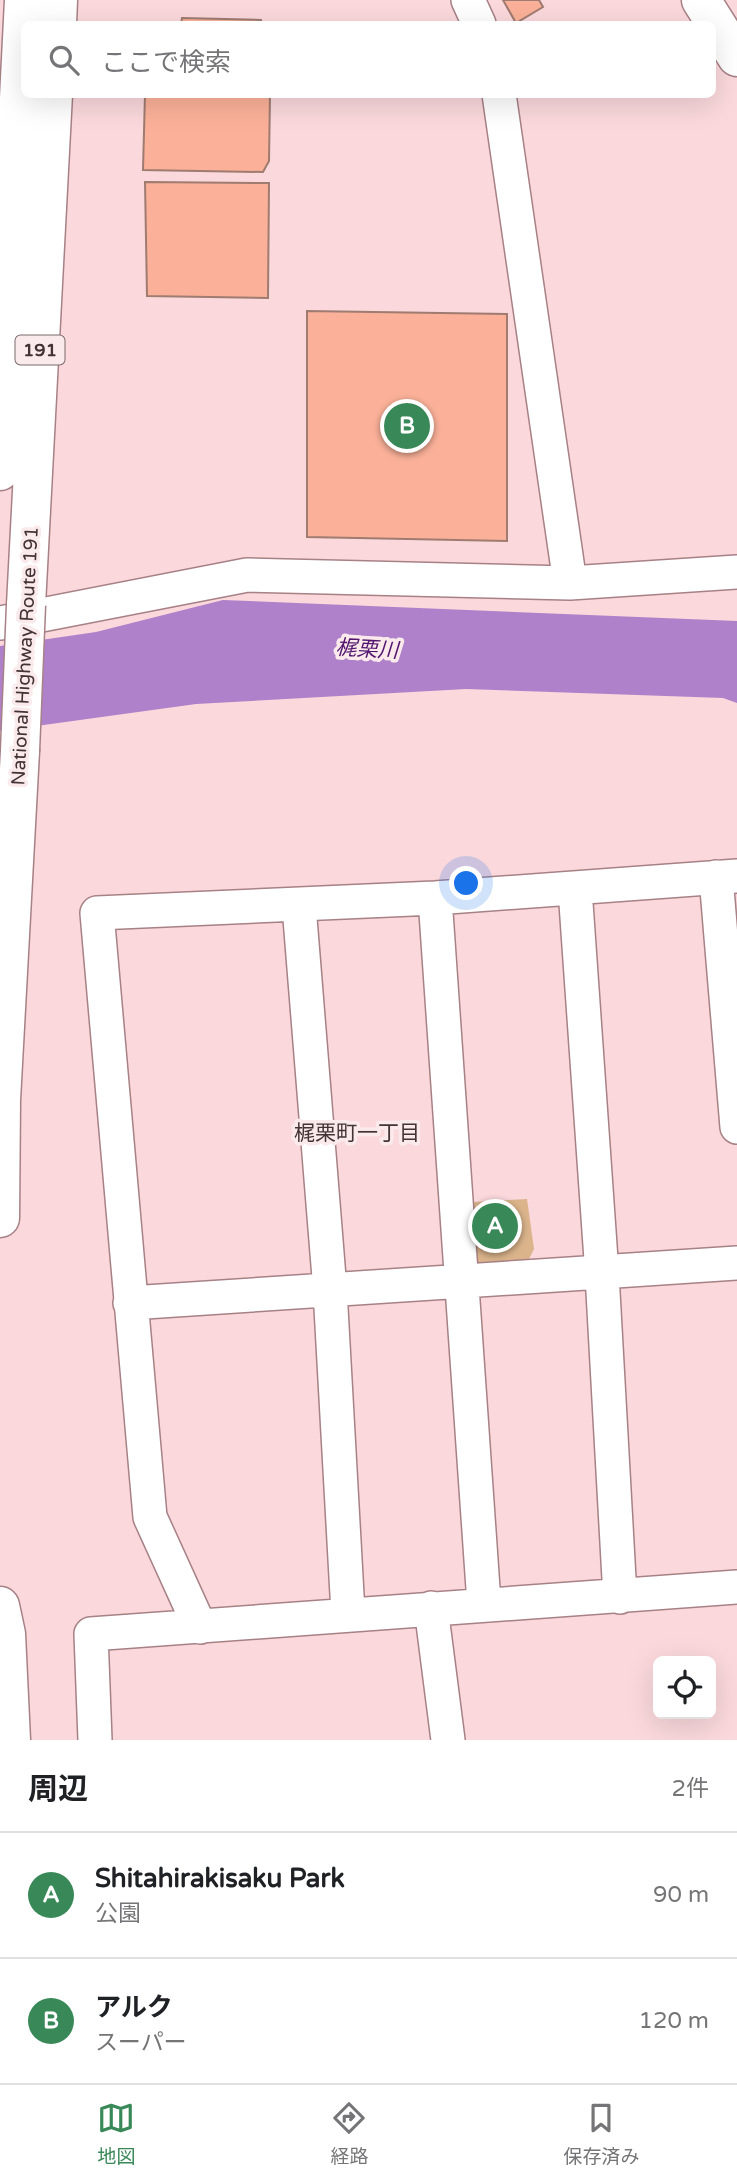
<!DOCTYPE html>
<html lang="ja">
<head>
<meta charset="utf-8">
<style>
  :root { --surface:#fff; --page:#f6f6f6; --text:#202124; --muted:#757577; --line:#e0e0e0; --accent:#398858 }
  body { margin:0; font-family:"Varela Round","Noto Sans JP",sans-serif; background:var(--page); color:var(--text) }
  .controls { position:absolute; right:21px; bottom:21px; display:grid; overflow:hidden; border-radius:10px; box-shadow:0 7px 28px #0002 }
  .controls button { width:63px; height:63px; display:grid; place-items:center; padding:0; border:0; border-bottom:2px solid var(--line); background:var(--surface); color:var(--text); font:35px sans-serif }
  .you { position:absolute; left:467px; top:884px; width:24px; height:24px; margin:-18px; border:5px solid #fff; border-radius:50%; background:#1a73e8; box-shadow:0 0 0 10px #1a73e833 }
  .badge { display:grid; place-items:center; width:46px; height:46px; border-radius:50%; background:var(--accent); color:#fff; font-size:23px; font-weight:700 }
  .pin { position:absolute; translate:-50% -50%; border:4px solid #fff; box-shadow:0 2px 7px #0006 }
  .list { margin:0; padding:0; list-style:none }
  h2 { display:flex; justify-content:space-between; align-items:center; height:91px; margin:0; padding:0 28px; font-size:30px }
  h2 small { font-size:23px; font-weight:400; color:var(--muted) }
  .list li { display:grid; grid-template-columns:46px 1fr auto; gap:21px; align-items:center; box-sizing:border-box; height:126px; padding:0 28px; border-top:2px solid var(--line) }
  .list b { display:block; font-size:26px; white-space:nowrap }
  .list p { margin:0; font-size:23px; white-space:nowrap; color:var(--muted) }
  .list em { font-size:23px; font-style:normal; color:var(--muted) }
  .icon { flex:none; width:38px; height:38px; fill:none; stroke:currentColor; stroke-width:2; stroke-linecap:round; stroke-linejoin:round }
  .map { position:relative; flex:none; width:737px; height:1740px; overflow:hidden }
  .search { position:absolute; background:var(--surface); box-shadow:0 7px 28px #0002; left:21px; right:21px; top:21px; height:77px; display:flex; align-items:center; gap:18px; box-sizing:border-box; padding:0 24px; border-radius:10px; color:var(--muted); font-size:26px }
  .sheet { height:343px; background:var(--surface) }
  nav { display:flex; justify-content:space-around; align-items:center; box-sizing:border-box; height:98px; border-top:2px solid var(--line); background:var(--surface); font-size:19px; color:var(--muted) }
  nav a { display:grid; justify-items:center; gap:4px }
  nav .on { color:var(--accent) }
  .map>svg:first-child { display:block }
  .green { fill:#dbb48b }
  .water { fill:#ae81ca }
  .building { fill:#fbb199; stroke:#9f7b70; stroke-width:2 }
  .lines { fill:none; stroke-linecap:round; stroke-linejoin:round }
  .minor-casing { stroke:#a78186; stroke-width:36 }
  .major-casing { stroke:#a78186; stroke-width:41 }
  .highway-casing { stroke:#a78186; stroke-width:41 }
  .minor { stroke:#fff; stroke-width:33 }
  .major { stroke:#fff; stroke-width:38 }
  .highway { stroke:#fff; stroke-width:38 }
  .highway-bridge-casing { stroke:#a78186; stroke-width:41; stroke-linecap:butt }
  .highway-bridge { stroke:#fff; stroke-width:38 }
  .labels { text-anchor:middle; stroke-width:7; stroke-linejoin:round; paint-order:stroke }
  .shield { fill:#fbeaec; stroke:#7a6a6c; stroke-width:2 }
  .shield-label { font-size:18px; font-weight:bold; fill:#433335 }
  .street-label { font-size:19px; fill:#433335; stroke:#fbeaec }
  .water-label { font-size:21px; font-style:italic; fill:#52166f; stroke:#fbeaec }
  .neighbourhood-label { font-size:21px; fill:#433335; stroke:#fbeaec }
</style>
</head>
<body>
<div class="map">
<svg width="737" height="1740" viewBox="0 0 737 1740">
  <rect width="100%" height="100%" fill="#fad8dc"/>
  <path class="green" d="M527,1199L534,1249L526,1265H467L455,1203Z"/>
  <path class="water" d="M223,600L737,621V703L723,698L466,689L196,704L0,731V646L96,632Z"/>
  <path class="building" d="M503,0H539L543,7L516,23Z
    M182,18L261,20L262,24H181Z
    M145,94H270L269,161L263,172L143,170Z
    M145,182L269,183L268,298L147,296Z
    M307,311L507,314V541L307,537Z"/>
  <g class="lines">
    <g class="minor-casing">
      <path id="minor" d="M468,0L479,24
        M499,94L570,583
        M0,623L247,575L570,583L737,572
        M716,877L737,1127
        M575,889L602,1274L620,1597
        M435,898L484,1603
        M299,906L330,1290L348,1613
        M130,1303L737,1263
        M431,1608L448,1740
        M200,1627L150,1517L97,913L435,898L737,876
        M95,1740L91,1634L737,1587"/>
    </g>
    <g class="major-casing">
      <path id="major" d="M701,0L737,57"/>
    </g>
    <g class="highway-casing">
      <path id="highway" d="M57,24L58,0
        M0,471L24,0
        M26,605L53,94
        M0,1218L1,1100L20,751
        M0,1606L6,1634L11,1740"/>
    </g>
    <use href="#minor" class="minor"/>
    <use href="#major" class="major"/>
    <use href="#highway" class="highway"/>
    <g class="highway-bridge-casing">
      <path id="highway-bridge" d="M20,751L26,605"/>
    </g>
    <use href="#highway-bridge" class="highway-bridge"/>
  </g>
  <g class="labels">
    <rect class="shield" x="15.5" y="335.5" width="49" height="29" rx="5"/>
    <g class="shield-label">
      <text x="40" y="356">191</text>
    </g>
    <g class="street-label">
      <text transform="translate(24 656) rotate(-87)" y="7">National Highway Route 191</text>
    </g>
    <g class="water-label">
      <text transform="translate(367 649) rotate(3)" y="7">梶栗川</text>
    </g>
    <g class="neighbourhood-label">
      <text x="357" y="1140">梶栗町一丁目</text>
    </g>
  </g>
</svg>
<div class="controls">
<button><svg class="icon" aria-label="locate" viewBox="0 0 24 24"><circle cx="12" cy="12" r="6"/><path d="M12 2v4M12 18v4M2 12h4M18 12h4"/></svg></button>
</div>
<div class="you"></div>
<div class="pin badge" style="left:495px;top:1226px">A</div>
<div class="pin badge" style="left:407px;top:426px">B</div>
<div class="search"><svg class="icon" aria-label="search" viewBox="0 0 24 24"><circle cx="10" cy="10" r="6"/><path d="M15 15l6 6"/></svg>ここで検索</div>
</div>
<section class="sheet">
<h2>周辺<small>2件</small></h2>
<ul class="list">
<li><span class="badge">A</span><div><b>Shitahirakisaku Park</b><p>公園</p></div><em>90 m</em></li>
<li><span class="badge">B</span><div><b>アルク</b><p>スーパー</p></div><em>120 m</em></li>
</ul>
</section>
<nav>
<a class="on"><svg class="icon" aria-label="map" viewBox="0 0 24 24"><path d="M3 6l6-2 6 2 6-2v14l-6 2-6-2-6 2zM9 4v14M15 6v14"/></svg>地図</a>
<a><svg class="icon" aria-label="directions" viewBox="0 0 24 24"><path d="M12 3l9 9-9 9-9-9zM9 14v-3h6M13 9l2 2-2 2"/></svg>経路</a>
<a><svg class="icon" aria-label="saved" viewBox="0 0 24 24"><path d="M7 4h10v16l-5-4-5 4z"/></svg>保存済み</a>
</nav>
</body>
</html>
